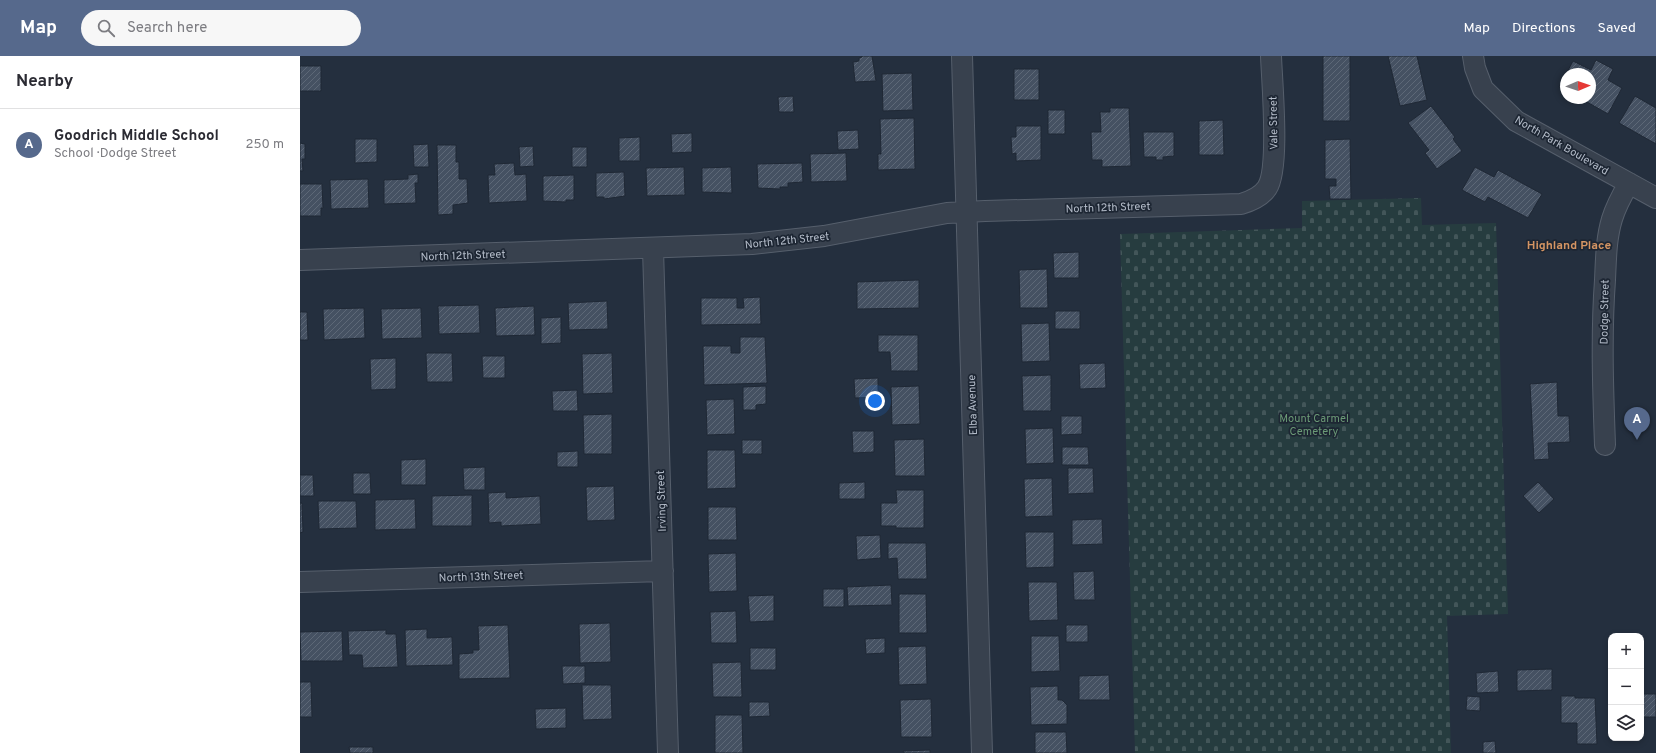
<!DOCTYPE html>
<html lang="en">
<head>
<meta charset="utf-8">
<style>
  :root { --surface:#fff; --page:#f7f7f7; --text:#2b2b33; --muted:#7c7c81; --line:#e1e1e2; --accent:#56698c }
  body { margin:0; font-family:Overpass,sans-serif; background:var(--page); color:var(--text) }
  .controls { position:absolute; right:12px; bottom:12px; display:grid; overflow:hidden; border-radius:8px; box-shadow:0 2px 6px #0003 }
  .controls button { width:36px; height:36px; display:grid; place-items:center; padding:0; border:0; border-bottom:1px solid var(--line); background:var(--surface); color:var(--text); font:20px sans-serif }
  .compass { position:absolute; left:1260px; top:12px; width:36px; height:36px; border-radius:50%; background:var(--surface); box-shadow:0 2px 6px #0003; rotate:88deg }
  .you { position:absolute; left:575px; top:345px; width:14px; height:14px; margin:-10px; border:3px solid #fff; border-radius:50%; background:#1a73e8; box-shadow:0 0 0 6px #1a73e833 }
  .badge { display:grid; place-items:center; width:26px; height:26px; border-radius:50%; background:var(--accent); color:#fff; font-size:13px; font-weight:700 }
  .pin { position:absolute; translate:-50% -33px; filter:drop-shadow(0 1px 2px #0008) }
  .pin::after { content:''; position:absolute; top:21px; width:14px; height:12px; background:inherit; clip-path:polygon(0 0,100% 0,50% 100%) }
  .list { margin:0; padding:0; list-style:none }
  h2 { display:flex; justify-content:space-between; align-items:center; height:52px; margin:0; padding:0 16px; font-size:17px }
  h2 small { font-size:13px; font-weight:400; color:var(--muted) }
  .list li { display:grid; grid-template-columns:26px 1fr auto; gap:12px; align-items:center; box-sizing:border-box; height:72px; padding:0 16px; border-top:1px solid var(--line) }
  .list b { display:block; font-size:15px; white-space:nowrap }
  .list p { margin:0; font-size:13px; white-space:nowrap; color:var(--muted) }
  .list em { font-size:13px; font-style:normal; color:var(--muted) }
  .icon { flex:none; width:22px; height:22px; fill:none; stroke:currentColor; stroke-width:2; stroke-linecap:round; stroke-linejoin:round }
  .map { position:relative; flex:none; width:1356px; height:697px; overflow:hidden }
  header { display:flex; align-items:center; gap:24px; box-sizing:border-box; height:56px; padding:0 20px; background:var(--accent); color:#fff }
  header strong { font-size:19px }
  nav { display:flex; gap:22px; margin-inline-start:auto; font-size:14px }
  .search { width:280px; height:36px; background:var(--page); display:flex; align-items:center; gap:10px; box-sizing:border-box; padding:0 14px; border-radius:22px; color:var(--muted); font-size:15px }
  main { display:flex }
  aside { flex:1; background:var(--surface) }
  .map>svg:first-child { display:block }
  .cemetery { fill:url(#cemetery-stones) }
  .building { fill:url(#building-hatch); stroke:#1f2835 }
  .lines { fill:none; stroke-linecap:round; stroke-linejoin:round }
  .street-casing { stroke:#565f6c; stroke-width:22 }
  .street { stroke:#38414e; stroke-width:20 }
  .labels { text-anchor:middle; stroke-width:3.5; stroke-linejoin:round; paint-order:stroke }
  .street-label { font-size:11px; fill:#b4bcc9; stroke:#1d2633 }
  .park-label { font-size:11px; fill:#6b9a76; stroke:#1d2633 }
  .neighbourhood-label { font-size:12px; font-weight:bold; fill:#d59563; stroke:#1d2633 }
</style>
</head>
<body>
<header>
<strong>Map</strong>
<div class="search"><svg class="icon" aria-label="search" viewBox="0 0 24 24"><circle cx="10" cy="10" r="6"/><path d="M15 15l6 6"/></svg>Search here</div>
<nav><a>Map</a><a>Directions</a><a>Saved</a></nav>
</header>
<main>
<aside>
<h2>Nearby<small></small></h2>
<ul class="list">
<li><span class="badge">A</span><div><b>Goodrich Middle School</b><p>School · Dodge Street</p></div><em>250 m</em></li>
</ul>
</aside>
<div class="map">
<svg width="1356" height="697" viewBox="0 0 1356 697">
  <defs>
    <pattern id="cemetery-stones" width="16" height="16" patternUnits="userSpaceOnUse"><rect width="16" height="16" fill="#263c3f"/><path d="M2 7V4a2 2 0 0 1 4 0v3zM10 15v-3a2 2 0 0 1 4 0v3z" fill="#435659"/></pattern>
    <pattern id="building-hatch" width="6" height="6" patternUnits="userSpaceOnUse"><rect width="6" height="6" fill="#455162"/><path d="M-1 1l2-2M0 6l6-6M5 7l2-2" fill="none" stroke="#5d6877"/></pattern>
  </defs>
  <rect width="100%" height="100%" fill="#242f3e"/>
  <path class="cemetery" d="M1121,142L1122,169L1196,167L1208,558L1147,560L1151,697H835L820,178L1002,172V145Z"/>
  <path class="building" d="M562,0H572L576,25L555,26L553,6L559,5V2L562,1Z
    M1023,0H1050V65H1023Z
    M1088,0H1117L1127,44L1100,50Z
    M1296,4L1313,13L1308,24L1322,32L1308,58L1280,42H1290V18H1266L1273,5L1291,14Z
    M0,10H21V35H0Z
    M714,13H739V44H714Z
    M612,17L613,54L583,55L582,18Z
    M1266,18V34L1259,31Z
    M493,40L494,56H479L478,41Z
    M1335,40L1356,52V88L1319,67Z
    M1131,50L1155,81L1153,83L1162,95L1137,113L1125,97L1129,94L1108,67Z
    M810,52H829L831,110L802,111V104H792L791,76H801L800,56H810Z
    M748,54H765V78H748Z
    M614,62L615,113L578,114V98H581L580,63Z
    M923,64L924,99H899V65Z
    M716,70H741V104L716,105V97L712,98L711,81H716Z
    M558,74L559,93L538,94L537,75Z
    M843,76H874V100L863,101V104H856V101H844Z
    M392,77V96L372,97L371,78Z
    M340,81V105H319V82Z
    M55,83H77V106L55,107Z
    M1050,83L1051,143H1030L1029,130H1036V123H1025V84Z
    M0,87L5,88V103H2L3,115H0Z
    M128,88L129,111H114L113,89Z
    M137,89H156V106H159V123H167L168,147L153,149V158L138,159Z
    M233,90L234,110L220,111L219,91Z
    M272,91H287V111H272Z
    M546,97L547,125L511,126L510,98Z
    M214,107L215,119L226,118L227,145L189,147L188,119H195L194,108Z
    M502,107L503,126L488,127V131H480V133L458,132L457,108Z
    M384,111L385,139L347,140L346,112Z
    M431,111L432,137L402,136V112Z
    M1175,111L1194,121L1198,114L1242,138L1228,162L1188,141L1185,146L1162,134Z
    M324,116L325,140L304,143V141H296V117Z
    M118,118V127H115L116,147L84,148V124L108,123V119Z
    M274,119V144H266V146L243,145V120Z
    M68,123L69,152L31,153L30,124Z
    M0,128H22L23,152H21V160H0Z
    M779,196V222H754L753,197Z
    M747,213L748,252H720L719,214Z
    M619,224V252L557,253V226Z
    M460,241L461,268L401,269V242H437V252H444L443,242Z
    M307,245L308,273L269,274L268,247Z
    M179,249L180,277L139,278L138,250Z
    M234,250L235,279L196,280L195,252Z
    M64,252L65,282L24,284L23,253Z
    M121,252L122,282L82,283L81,253Z
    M755,255H780V273H755Z
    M0,256H7L8,284H0Z
    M261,261V287L241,288V262Z
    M749,267L750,305L722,306L721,268Z
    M578,279H618V315H591L590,296H578Z
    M440,281H465L467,327L404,329L403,290H431V297H440Z
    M126,297H152L153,326H127Z
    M312,297L313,337L283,338L282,298Z
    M182,300H205V322H183Z
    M96,302V333L71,334L70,303Z
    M805,307L806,332L780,333L779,308Z
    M751,319V355H723L722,320Z
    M578,322V341L555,342L554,323Z
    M1257,326L1258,360H1269L1270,386L1248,387L1249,403L1234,404L1230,328Z
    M466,330V348L456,349V354H443V331Z
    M619,330L620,368L592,369L591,331Z
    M277,334L278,355H253L252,335Z
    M434,343L435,378L407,379L406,344Z
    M312,358V398H284L283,359Z
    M761,360H782V378L761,379Z
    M753,372L754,407L726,408L725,373Z
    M552,375H574V396L553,397Z
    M624,383L625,420H595L594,384Z
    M442,384H462V398H442Z
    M762,391H788L789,409H762Z
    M407,394H435L436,432L407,433Z
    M278,395V411H257V396Z
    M126,403V429H101V404Z
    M185,411V434H164L163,412Z
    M768,412H793L794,437L768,438Z
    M53,417H70L71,438H53Z
    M0,419H13L14,440H0Z
    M752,422L753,460L725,461L724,423Z
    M565,426V443H539V427Z
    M1238,426L1254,443L1239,457L1223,440Z
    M314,430L315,464L287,465L286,431Z
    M596,434H624V472H596V470H581V447H597Z
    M206,436V442L240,440L241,468L201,470V466L189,467L188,437Z
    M172,439V470H132V440Z
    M115,443L116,473L75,474V444Z
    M18,445H56L57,472L19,473Z
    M0,447H2L3,476L0,477Z
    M408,451H436L437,484H408Z
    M802,463L803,488L772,489V464Z
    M725,476H754V511L726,512Z
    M580,479L581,502L557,504L556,480Z
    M588,487H626L627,523H598L597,502L588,503Z
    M436,497L437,535L409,536L408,498Z
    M794,515L795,544H774L773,516Z
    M728,526H757L758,564L729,565Z
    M591,529L592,549L548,550L547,531Z
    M523,533H544V551H523Z
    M599,538H626L627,577H599Z
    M474,539V565L450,566L448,540Z
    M436,555L437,587H411L410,556Z
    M310,567L311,606L280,607L279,568Z
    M208,569L210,622L159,623V598L173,597V594H179L178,570Z
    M766,569H788V586H766Z
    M127,573V582L152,581L153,609L106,610L105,574Z
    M86,574V578H96L98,611L63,612L62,599H49L48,575Z
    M42,575L43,605H1L0,576Z
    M731,580H759L760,615L731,616Z
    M585,582V597L566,598L565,583Z
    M626,590L627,628L599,629L598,591Z
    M450,592H476V614H450Z
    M441,606L442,641H413L412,607Z
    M262,610H285V627L263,628Z
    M1252,613V634L1217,635V614Z
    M1198,615L1199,636L1177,637L1176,617Z
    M809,619L810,644H779V620Z
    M0,626H11L12,661H0Z
    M282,629H311L312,663L283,664Z
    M758,630V644H762L767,649V668L731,669L730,631Z
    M1341,638H1356V661H1341Z
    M1167,640L1180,641V655L1166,654Z
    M1261,640H1275V642H1295L1297,688H1277V667H1261Z
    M631,643L632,681H601L600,644Z
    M449,646H469L470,660L449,661Z
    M266,652V672L236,673L235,653Z
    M415,659H442L443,697H415Z
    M735,676H766L767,697H735Z
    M1195,685L1196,697H1183V686Z
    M49,691H73V697H50Z
    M630,694V697H604L603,695Z"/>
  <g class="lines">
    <g class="street-casing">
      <path id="street" d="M662,0L682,697
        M1173,0L1175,12L1183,33L1216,65L1356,142
        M353,193L368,697
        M0,204L452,188L524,180L647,157L685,155L941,148C951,145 961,141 967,132C980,113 972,27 971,0
        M1305,389C1303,334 1301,279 1305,224C1306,203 1306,183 1312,163C1316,150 1322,139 1329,127
        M0,526L363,515"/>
    </g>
    <use href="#street" class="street"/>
  </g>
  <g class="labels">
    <g class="street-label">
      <text transform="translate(973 67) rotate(-91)" y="4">Vale Street</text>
      <text transform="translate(1262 89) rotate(30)" y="4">North Park Boulevard</text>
      <text transform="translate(808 151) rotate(-2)" y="4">North 12th Street</text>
      <text transform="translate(487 184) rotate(-6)" y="4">North 12th Street</text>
      <text transform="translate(163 199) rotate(-2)" y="4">North 12th Street</text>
      <text transform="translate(1304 256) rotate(-89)" y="4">Dodge Street</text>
      <text transform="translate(672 349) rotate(-92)" y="4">Elba Avenue</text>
      <text transform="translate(361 445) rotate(-92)" y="4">Irving Street</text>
      <text transform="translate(181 520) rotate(-2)" y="4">North 13th Street</text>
    </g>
    <g class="park-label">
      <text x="1014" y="366">Mount Carmel<tspan x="1014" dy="13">Cemetery</tspan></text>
    </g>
    <g class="neighbourhood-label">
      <text x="1269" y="193">Highland Place</text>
    </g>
  </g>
</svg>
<div class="controls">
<button>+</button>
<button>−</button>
<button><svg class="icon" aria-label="layers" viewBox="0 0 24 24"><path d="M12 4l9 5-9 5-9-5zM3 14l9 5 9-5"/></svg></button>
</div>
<svg class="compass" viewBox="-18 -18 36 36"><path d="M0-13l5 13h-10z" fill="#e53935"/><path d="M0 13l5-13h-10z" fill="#7c7c81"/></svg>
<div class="you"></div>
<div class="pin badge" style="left:1337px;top:384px">A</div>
</div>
</main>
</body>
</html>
